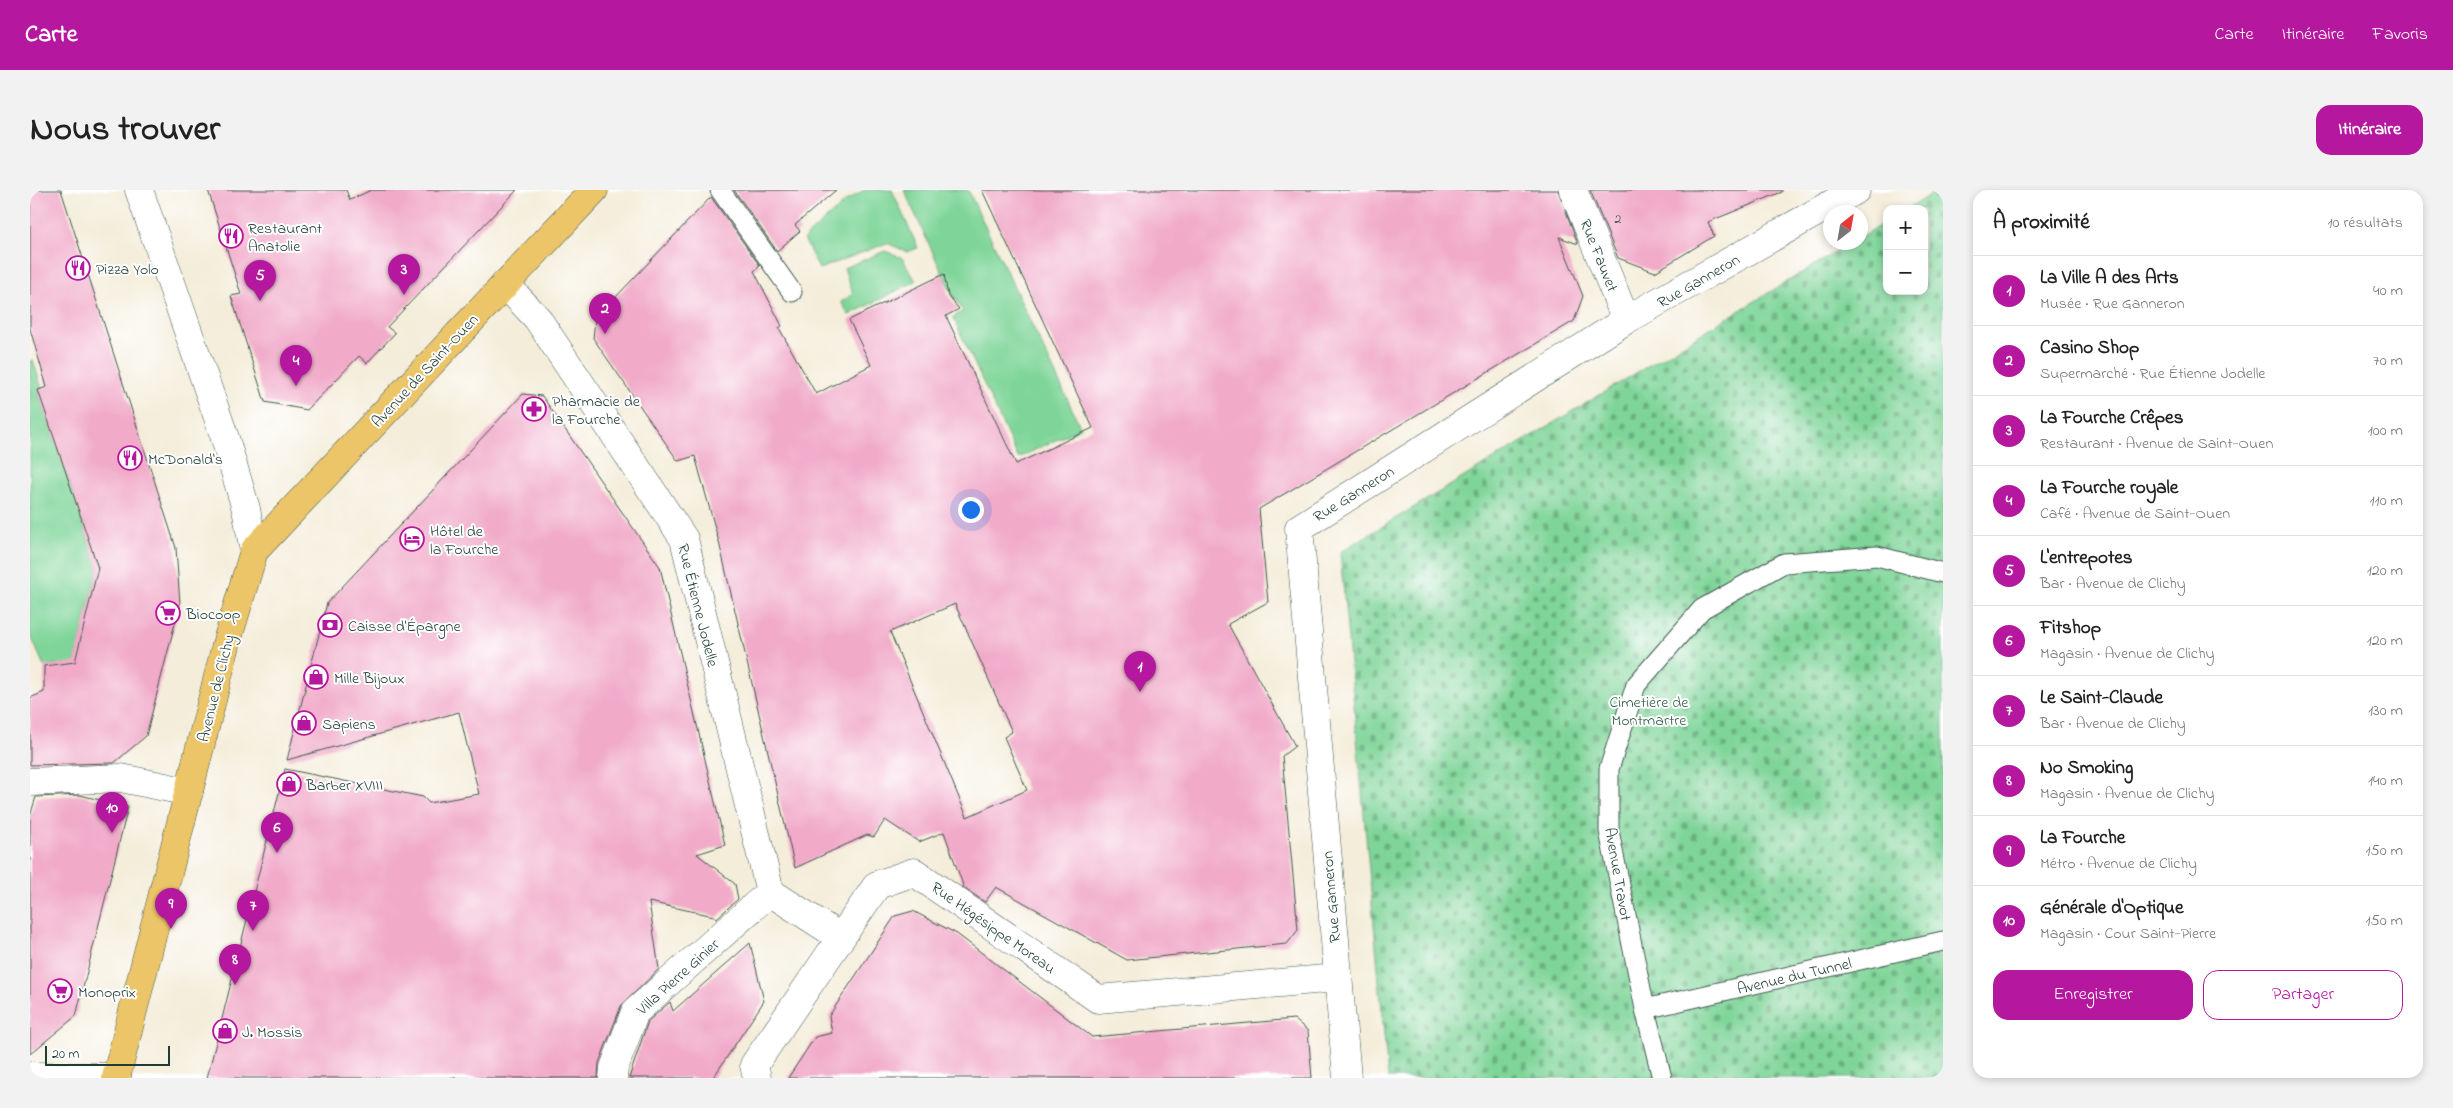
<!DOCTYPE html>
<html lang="fr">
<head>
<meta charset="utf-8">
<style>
  :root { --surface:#fff; --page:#f2f2f2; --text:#222; --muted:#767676; --line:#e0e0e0; --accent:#b5179e }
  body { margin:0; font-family:"Indie Flower",sans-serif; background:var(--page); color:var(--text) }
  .controls { position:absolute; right:15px; top:15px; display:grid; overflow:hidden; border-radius:10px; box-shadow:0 2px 8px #0003 }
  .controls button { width:45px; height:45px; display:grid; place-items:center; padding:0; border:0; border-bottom:1px solid var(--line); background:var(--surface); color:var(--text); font:25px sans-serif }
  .compass { position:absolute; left:1793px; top:15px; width:45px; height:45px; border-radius:50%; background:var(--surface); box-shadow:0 2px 8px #0003; rotate:31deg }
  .scale { position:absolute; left:15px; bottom:12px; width:125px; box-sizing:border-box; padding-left:5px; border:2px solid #1f3d34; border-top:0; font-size:14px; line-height:18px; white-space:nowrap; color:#1f3d34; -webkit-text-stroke:4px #fff; paint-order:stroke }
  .you { position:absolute; left:940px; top:319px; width:18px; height:18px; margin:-12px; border:4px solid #fff; border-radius:50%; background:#1a73e8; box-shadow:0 0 0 8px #1a73e833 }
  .badge { display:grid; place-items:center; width:32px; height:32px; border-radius:50%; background:var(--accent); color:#fff; font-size:16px; font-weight:700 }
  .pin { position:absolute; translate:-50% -41px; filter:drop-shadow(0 1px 2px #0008) }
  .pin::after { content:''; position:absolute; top:26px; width:18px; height:15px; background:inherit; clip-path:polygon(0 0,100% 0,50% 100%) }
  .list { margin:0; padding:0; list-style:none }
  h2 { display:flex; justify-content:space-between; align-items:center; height:65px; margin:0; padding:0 20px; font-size:21px }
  h2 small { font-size:16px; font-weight:400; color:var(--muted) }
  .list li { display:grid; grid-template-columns:32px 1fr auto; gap:15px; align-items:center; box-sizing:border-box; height:70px; padding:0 20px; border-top:1px solid var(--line) }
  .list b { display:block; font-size:19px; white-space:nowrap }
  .list p { margin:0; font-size:16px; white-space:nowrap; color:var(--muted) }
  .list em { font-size:16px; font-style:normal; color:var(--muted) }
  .actions { display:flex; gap:10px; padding:15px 20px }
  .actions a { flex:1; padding:11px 0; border:1px solid var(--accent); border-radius:15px; text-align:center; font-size:18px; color:var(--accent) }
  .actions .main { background:var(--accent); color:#fff }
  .map { position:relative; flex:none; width:1913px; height:888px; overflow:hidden; border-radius:15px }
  header { display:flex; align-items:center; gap:30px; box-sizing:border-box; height:70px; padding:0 25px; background:var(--accent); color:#fff }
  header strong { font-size:24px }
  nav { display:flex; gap:28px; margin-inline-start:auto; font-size:18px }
  .intro { display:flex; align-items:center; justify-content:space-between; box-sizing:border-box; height:120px; padding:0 30px }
  h1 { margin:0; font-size:35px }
  .button { padding:12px 22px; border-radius:15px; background:var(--accent); color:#fff; font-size:18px; font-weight:700 }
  main { display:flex; gap:30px; padding:0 30px }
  aside { flex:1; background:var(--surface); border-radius:15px; box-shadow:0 2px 8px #0003 }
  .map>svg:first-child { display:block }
  .green { fill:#7fd599; stroke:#4f8966 }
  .cemetery { fill:url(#cemetery-stones); stroke:#4f8966 }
  .building { fill:#f1abc9; fill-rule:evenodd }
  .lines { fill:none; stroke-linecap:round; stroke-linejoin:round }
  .lane-casing { stroke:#3f574d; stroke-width:21 }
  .street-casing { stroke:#3f574d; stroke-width:29 }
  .primary-casing { stroke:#3f574d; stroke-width:29 }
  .lane { stroke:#fff; stroke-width:19 }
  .street { stroke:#fff; stroke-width:28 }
  .primary { stroke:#ecc569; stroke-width:28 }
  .labels { text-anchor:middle; stroke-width:4; stroke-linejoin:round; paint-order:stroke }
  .number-label { font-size:14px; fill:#545859 }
  .poi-label { font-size:16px; fill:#1f3d34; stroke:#fff; text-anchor:start }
  .street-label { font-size:16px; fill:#1f3d34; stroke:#fff }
  .park-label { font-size:16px; fill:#37634d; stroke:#fff }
</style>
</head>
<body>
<header>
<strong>Carte</strong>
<nav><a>Carte</a><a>Itinéraire</a><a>Favoris</a></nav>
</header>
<div class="intro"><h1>Nous trouver</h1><a class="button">Itinéraire</a></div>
<main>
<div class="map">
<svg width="1913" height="888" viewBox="0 0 1913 888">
  <defs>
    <pattern id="cemetery-stones" width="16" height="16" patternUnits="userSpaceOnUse" patternTransform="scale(1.25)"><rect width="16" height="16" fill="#7fd599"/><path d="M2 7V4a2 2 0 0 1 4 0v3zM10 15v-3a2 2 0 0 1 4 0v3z" fill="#67ae7e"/></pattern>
  </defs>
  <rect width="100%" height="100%" fill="#fff"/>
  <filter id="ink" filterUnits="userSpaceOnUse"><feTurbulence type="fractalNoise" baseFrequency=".02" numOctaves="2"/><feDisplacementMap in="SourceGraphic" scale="10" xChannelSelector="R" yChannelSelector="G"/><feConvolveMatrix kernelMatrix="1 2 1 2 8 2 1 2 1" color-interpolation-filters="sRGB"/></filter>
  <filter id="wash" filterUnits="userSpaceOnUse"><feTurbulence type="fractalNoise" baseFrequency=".0096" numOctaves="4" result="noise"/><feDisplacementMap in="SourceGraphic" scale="20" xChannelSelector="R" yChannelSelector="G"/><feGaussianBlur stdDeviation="1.12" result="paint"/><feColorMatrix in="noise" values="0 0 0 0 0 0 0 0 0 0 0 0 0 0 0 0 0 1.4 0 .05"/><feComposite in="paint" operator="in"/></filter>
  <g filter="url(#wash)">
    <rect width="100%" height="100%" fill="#f4edda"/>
    <path class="green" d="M834,0H862L888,58L877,62L857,53L789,79L774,49L816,11Z
      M874,0H938L1051,238L988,268L923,127L933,121L922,104Z
      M855,61L872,68L886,91L819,125L811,112L823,104L814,78Z
      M3,170L12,199L8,200L68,378L45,473L14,476L0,444V171Z"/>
    <path class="cemetery" d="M1908,0H1913V888H1358L1310,362L1821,53L1830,52L1831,47L1857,31V101H1894V19H1877Z"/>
    <g id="blocks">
      <path class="building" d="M0,0H31L146,358L150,414L116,546L84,573L0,575V508L14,502V476L45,472L68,378L8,200L17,197L0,139Z
        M178,0H316L320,10L341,0H487L357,137L365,143L337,173L329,166L277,220L235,212L201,106L211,104Z
        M704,0H806L765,35L770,41L747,61Z
        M952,0H1528L1548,54L1529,47L1553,106L1544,131L1229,319L1238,412L1198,434L1265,556L1252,566L1268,740L1257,754L1097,770L966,697L955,712L934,698L914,642L889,652L855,630L844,647L837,645L765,678L689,352L665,266L648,271L563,148L565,129L681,7L730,76L724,81L752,136L749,138L786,204L841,175L819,130L914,84L918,106L929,119L916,126L986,274L1063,238ZM925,414L982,542L974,547L997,600L937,627L860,442Z
        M1560,0H1752V2L1678,32L1684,46L1625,82L1588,68Z
        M493,204L512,206L630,377L695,655L667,664L705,694L708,709L687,728L684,726L619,712L629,779L591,816L569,873L568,888H177L255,579L393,607L399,613L449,604L429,522L257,570L297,413Z
        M50,605L98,617L46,826L0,864V626L6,607Z
        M883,721L927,744L1062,847L1264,829L1278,841L1282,888H758L785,847L802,843L799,826L865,726Z
        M720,753L734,811L683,888H599L618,831L640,812L643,821Z"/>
    </g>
  </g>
  <g filter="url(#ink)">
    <use href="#blocks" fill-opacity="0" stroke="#3f574d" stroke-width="1"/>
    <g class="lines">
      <g class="lane-casing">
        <path id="lane" d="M690,0L762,102
          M1615,819L1913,751
          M1632,888L1615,819L1579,641V579L1606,495L1672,419L1754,373L1847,366L1913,383"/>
      </g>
      <g class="street-casing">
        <path id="street" d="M109,0L194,245L216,319L224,361
          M1543,0L1596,130
          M475,94L507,128L654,349L740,702L810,747
          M0,592L91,588L159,602
          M0,886L87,887
          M583,888L584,878L605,822L740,702
          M727,888L724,875L847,695L884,682L1068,809L1307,788
          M1317,888L1269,338L1596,130L1826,0"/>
      </g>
      <g class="primary-casing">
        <path id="primary" d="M86,888L197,451L224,361L564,0"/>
      </g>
      <use href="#lane" class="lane"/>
      <use href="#street" class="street"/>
      <use href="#primary" class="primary"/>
    </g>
  </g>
  <defs>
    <g id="restaurant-ring" transform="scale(1.25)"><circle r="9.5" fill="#fff" stroke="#b5179e" stroke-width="1.5"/><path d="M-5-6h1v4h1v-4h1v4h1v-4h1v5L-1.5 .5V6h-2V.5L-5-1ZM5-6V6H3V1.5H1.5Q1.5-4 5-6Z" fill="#b5179e"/></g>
    <g id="pharmacy-ring" transform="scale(1.25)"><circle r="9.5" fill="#fff" stroke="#b5179e" stroke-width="1.5"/><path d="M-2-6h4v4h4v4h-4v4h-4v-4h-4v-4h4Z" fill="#b5179e"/></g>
    <g id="hotel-ring" transform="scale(1.25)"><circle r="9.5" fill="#fff" stroke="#b5179e" stroke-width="1.5"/><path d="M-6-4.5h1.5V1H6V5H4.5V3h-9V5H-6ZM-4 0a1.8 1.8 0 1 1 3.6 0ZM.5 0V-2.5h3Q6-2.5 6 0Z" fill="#b5179e"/></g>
    <g id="supermarket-ring" transform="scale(1.25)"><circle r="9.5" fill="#fff" stroke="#b5179e" stroke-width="1.5"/><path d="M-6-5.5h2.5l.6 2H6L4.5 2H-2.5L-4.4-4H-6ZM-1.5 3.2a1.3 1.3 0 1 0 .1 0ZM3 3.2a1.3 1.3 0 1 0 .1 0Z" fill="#b5179e"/></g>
    <g id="bank-ring" transform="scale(1.25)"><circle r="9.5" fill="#fff" stroke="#b5179e" stroke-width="1.5"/><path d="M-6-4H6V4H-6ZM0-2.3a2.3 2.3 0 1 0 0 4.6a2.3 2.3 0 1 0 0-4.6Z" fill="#b5179e"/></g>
    <g id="shop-ring" transform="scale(1.25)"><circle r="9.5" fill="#fff" stroke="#b5179e" stroke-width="1.5"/><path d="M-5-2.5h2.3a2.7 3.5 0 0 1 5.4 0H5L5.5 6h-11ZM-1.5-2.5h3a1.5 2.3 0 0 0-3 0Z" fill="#b5179e"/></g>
  </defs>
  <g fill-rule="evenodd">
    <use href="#restaurant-ring" x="201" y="46"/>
    <use href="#restaurant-ring" x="48" y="78"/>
    <use href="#pharmacy-ring" x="504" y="219"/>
    <use href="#restaurant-ring" x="100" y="268"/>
    <use href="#hotel-ring" x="382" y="349"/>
    <use href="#supermarket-ring" x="138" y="423"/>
    <use href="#bank-ring" x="300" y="435"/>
    <use href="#shop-ring" x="286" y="487"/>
    <use href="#shop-ring" x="274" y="533"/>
    <use href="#shop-ring" x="259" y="594"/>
    <use href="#supermarket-ring" x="30" y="801"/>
    <use href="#shop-ring" x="195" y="841"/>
  </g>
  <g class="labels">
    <g class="number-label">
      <text x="1588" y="33">2</text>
    </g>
    <g class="poi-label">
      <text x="218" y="43">Restaurant<tspan x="218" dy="18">Anatolie</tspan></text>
      <text x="66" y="84">Pizza Yolo</text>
      <text x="522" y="216">Pharmacie de<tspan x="522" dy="18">la Fourche</tspan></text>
      <text x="118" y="274">McDonald's</text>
      <text x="400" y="346">Hôtel de<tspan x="400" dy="18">la Fourche</tspan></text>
      <text x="156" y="429">Biocoop</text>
      <text x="318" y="441">Caisse d'Épargne</text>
      <text x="304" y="493">Mille Bijoux</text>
      <text x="292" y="539">Sapiens</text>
      <text x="276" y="600">Barber XVIII</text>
      <text x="48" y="807">Monoprix</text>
      <text x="212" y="847">J. Mossis</text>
    </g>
    <g class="street-label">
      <text transform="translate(1570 65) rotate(68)" y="6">Rue Fauvet</text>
      <text transform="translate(1668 90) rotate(-30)" y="6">Rue Ganneron</text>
      <text transform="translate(394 180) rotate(-47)" y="6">Avenue de Saint-Ouen</text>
      <text transform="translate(1323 303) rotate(-32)" y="6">Rue Ganneron</text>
      <text transform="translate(669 415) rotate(76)" y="6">Rue Étienne Jodelle</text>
      <text transform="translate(185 498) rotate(-76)" y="6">Avenue de Clichy</text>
      <text transform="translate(1589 684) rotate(80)" y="6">Avenue Travot</text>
      <text transform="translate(1300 707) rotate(-95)" y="6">Rue Ganneron</text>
      <text transform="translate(964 737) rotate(35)" y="6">Rue Hégésippe Moreau</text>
      <text transform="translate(1764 785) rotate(-13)" y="6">Avenue du Tunnel</text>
      <text transform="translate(647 786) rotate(-42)" y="6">Villa Pierre Ginier</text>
    </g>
    <g class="park-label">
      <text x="1619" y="517">Cimetière de<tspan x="1619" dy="18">Montmartre</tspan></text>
    </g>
  </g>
</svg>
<div class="controls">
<button>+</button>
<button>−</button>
</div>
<svg class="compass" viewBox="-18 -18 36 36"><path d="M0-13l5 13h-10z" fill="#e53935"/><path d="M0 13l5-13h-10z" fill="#767676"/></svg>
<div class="scale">20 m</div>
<div class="you"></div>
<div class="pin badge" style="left:1110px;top:502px">1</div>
<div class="pin badge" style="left:575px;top:144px">2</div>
<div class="pin badge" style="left:374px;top:105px">3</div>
<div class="pin badge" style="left:266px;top:196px">4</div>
<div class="pin badge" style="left:230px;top:111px">5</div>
<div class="pin badge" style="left:247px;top:663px">6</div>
<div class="pin badge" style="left:223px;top:741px">7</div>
<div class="pin badge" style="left:205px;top:795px">8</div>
<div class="pin badge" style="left:141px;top:739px">9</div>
<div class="pin badge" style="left:82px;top:643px">10</div>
</div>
<aside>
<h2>À proximité<small>10 résultats</small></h2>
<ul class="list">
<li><span class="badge">1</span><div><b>La Ville A des Arts</b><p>Musée · Rue Ganneron</p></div><em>40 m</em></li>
<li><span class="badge">2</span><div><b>Casino Shop</b><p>Supermarché · Rue Étienne Jodelle</p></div><em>70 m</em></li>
<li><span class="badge">3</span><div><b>La Fourche Crêpes</b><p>Restaurant · Avenue de Saint-Ouen</p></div><em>100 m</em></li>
<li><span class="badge">4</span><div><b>La Fourche royale</b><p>Café · Avenue de Saint-Ouen</p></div><em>110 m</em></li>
<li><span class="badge">5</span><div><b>L'entrepotes</b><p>Bar · Avenue de Clichy</p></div><em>120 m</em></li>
<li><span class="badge">6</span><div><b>Fitshop</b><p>Magasin · Avenue de Clichy</p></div><em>120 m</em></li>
<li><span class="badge">7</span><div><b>Le Saint-Claude</b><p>Bar · Avenue de Clichy</p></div><em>130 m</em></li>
<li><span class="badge">8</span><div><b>No Smoking</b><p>Magasin · Avenue de Clichy</p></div><em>140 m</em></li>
<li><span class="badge">9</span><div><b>La Fourche</b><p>Métro · Avenue de Clichy</p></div><em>150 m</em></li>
<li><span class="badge">10</span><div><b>Générale d'Optique</b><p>Magasin · Cour Saint-Pierre</p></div><em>150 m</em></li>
</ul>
<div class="actions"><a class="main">Enregistrer</a><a>Partager</a></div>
</aside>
</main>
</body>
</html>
